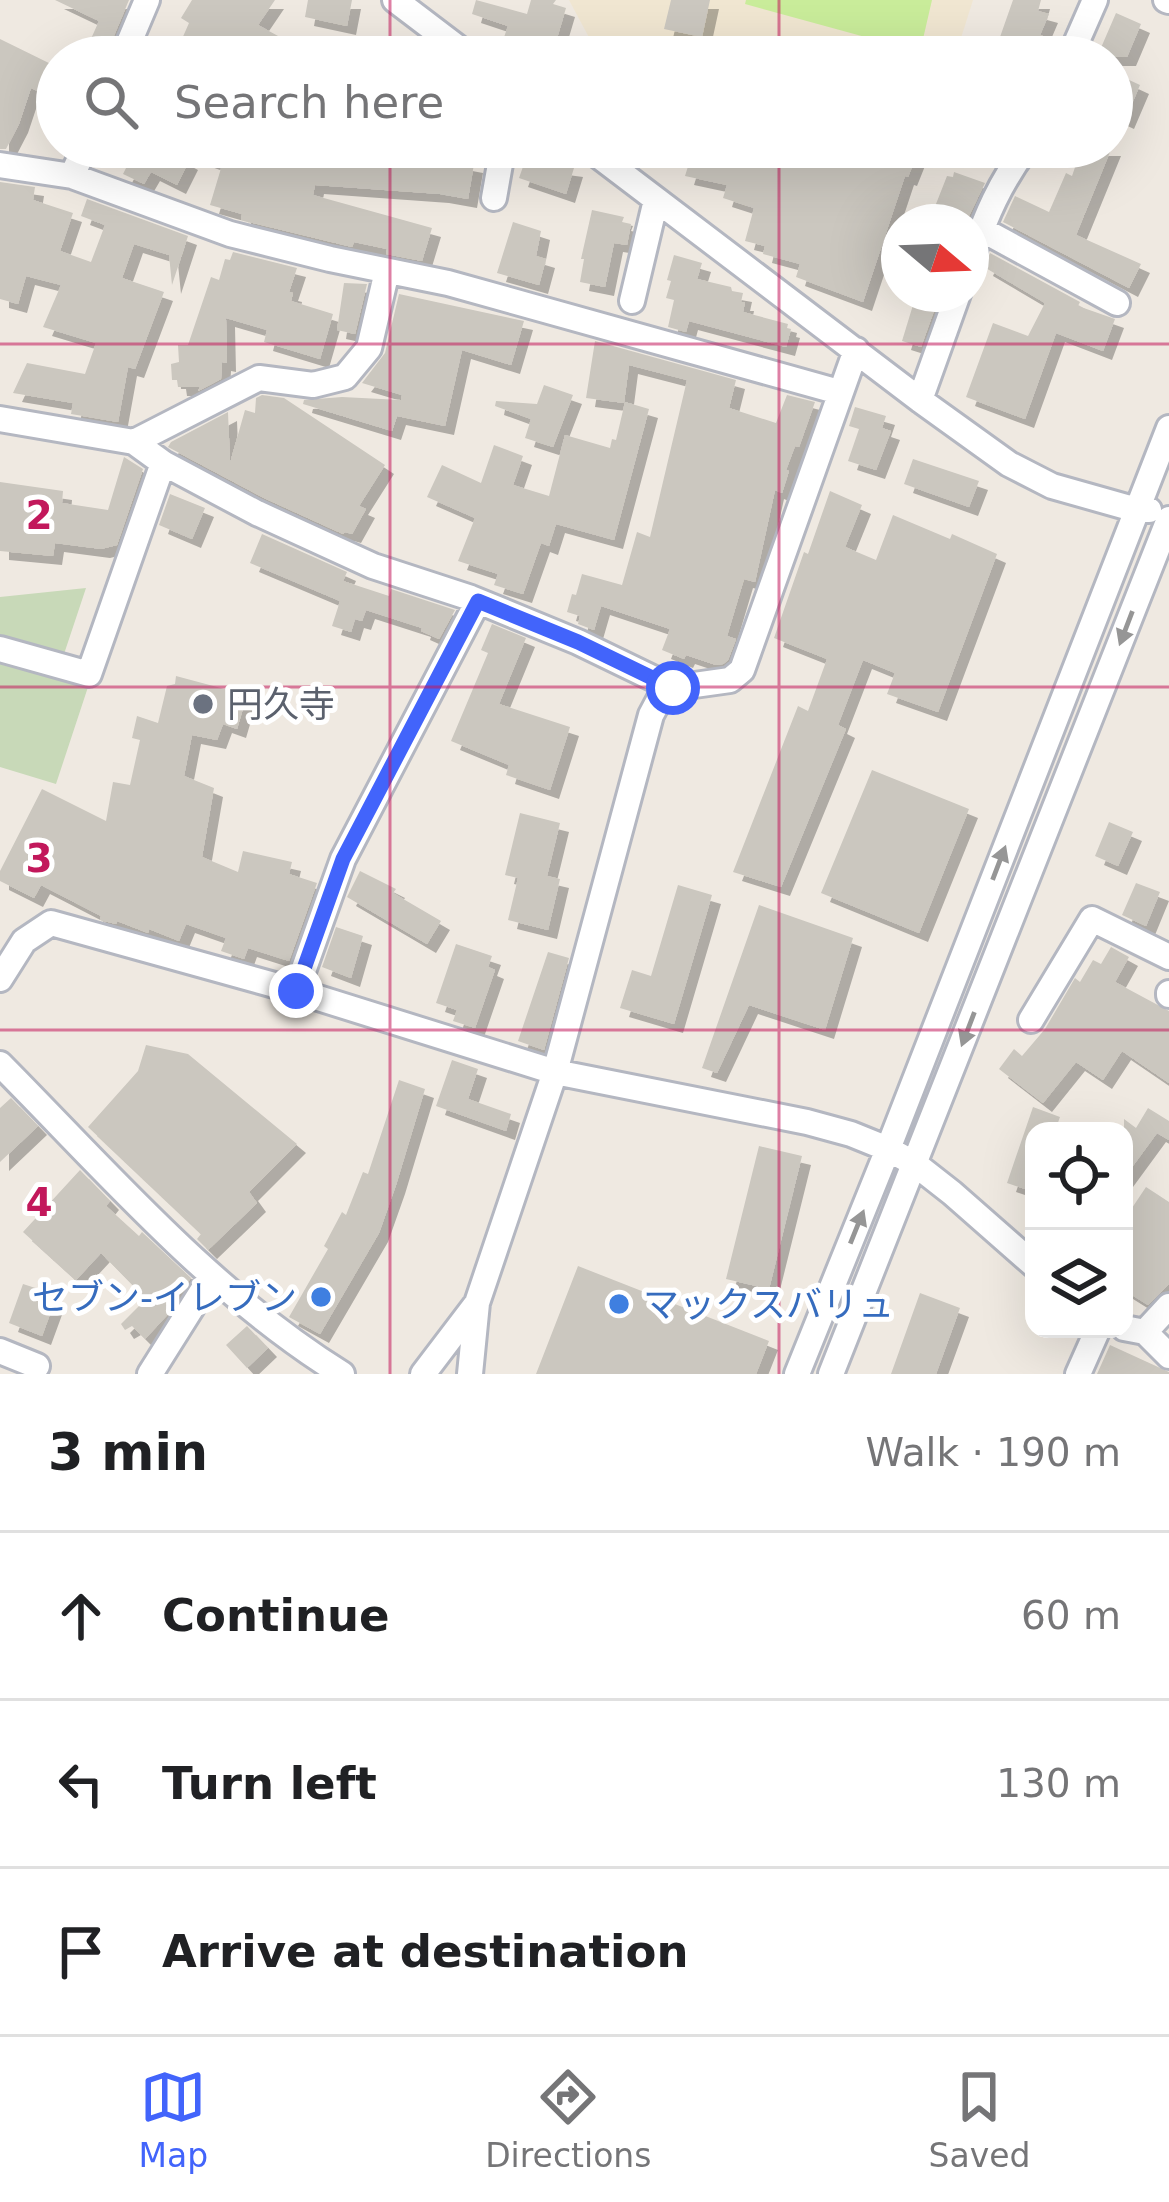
<!DOCTYPE html>
<html lang="en">
<head>
<meta charset="utf-8">
<style>
  :root { --surface:#fff; --page:#f2f2f2; --text:#202124; --muted:#757577; --line:#e0e0e0; --accent:#4264fb }
  body { margin:0; font-family:"DejaVu Sans","Noto Sans JP",sans-serif; background:var(--page); color:var(--text) }
  .controls { position:absolute; right:36px; bottom:36px; display:grid; overflow:hidden; border-radius:24px; box-shadow:0 12px 48px #0002 }
  .controls button { width:108px; height:108px; display:grid; place-items:center; padding:0; border:0; border-bottom:3px solid var(--line); background:var(--surface); color:var(--text); font:60px sans-serif }
  .compass { position:absolute; left:881px; top:204px; width:108px; height:108px; border-radius:50%; background:var(--surface); box-shadow:0 12px 48px #0002; rotate:109deg }
  .stop { position:absolute; width:36px; height:36px; margin:-27px; border:9px solid #4264fb; border-radius:50%; background:#fff }
  .stop.end { background:#4264fb; border-color:#fff; box-shadow:0 3px 12px #0008 }
  .list { margin:0; padding:0; list-style:none }
  h2 { display:flex; justify-content:space-between; align-items:center; height:156px; margin:0; padding:0 48px; font-size:51px }
  h2 small { font-size:39px; font-weight:400; color:var(--muted) }
  .list li { display:grid; grid-template-columns:78px 1fr auto; gap:36px; align-items:center; box-sizing:border-box; height:168px; padding:0 48px; border-top:3px solid var(--line) }
  .list b { display:block; font-size:45px; white-space:nowrap }
  .list em { font-size:39px; font-style:normal; color:var(--muted) }
  .icon { flex:none; width:66px; height:66px; fill:none; stroke:currentColor; stroke-width:2; stroke-linecap:round; stroke-linejoin:round }
  .map { position:relative; flex:none; width:1169px; height:1374px; overflow:hidden }
  .search { position:absolute; background:var(--surface); box-shadow:0 12px 48px #0002; left:36px; right:36px; top:36px; height:132px; display:flex; align-items:center; gap:30px; box-sizing:border-box; padding:0 42px; border-radius:66px; color:var(--muted); font-size:45px }
  .sheet { height:660px; background:var(--surface) }
  nav { display:flex; justify-content:space-around; align-items:center; box-sizing:border-box; height:168px; border-top:3px solid var(--line); background:var(--surface); font-size:33px; color:var(--muted) }
  nav a { display:grid; justify-items:center; gap:6px }
  nav .on { color:var(--accent) }
  .map>svg:first-child { display:block }
  .education { fill:#f0e6d1 }
  .cemetery { fill:#c8d9b8 }
  .pitch { fill:#c9ec9a }
  .building { fill:#cbc7bf; filter:url(#shadow) }
  .lines { fill:none; stroke-linecap:round; stroke-linejoin:round }
  .minor-casing { stroke:#b4b7c1; stroke-width:30 }
  .minor { stroke:#fff; stroke-width:24 }
  .oneway { fill:#969696 }
  .route { stroke:#4264fb; stroke-width:15 }
  .grid { fill:none; stroke:#c2185b; stroke-width:3; stroke-opacity:0.55 }
  .worship-dot { fill:#6b7280; stroke:#fff; stroke-width:4.5 }
  .shop-dot { fill:#3f7fe0; stroke:#fff; stroke-width:4.5 }
  .labels { text-anchor:middle; stroke-width:10; stroke-linejoin:round; paint-order:stroke }
  .worship-label { font-size:36px; fill:#5b616d; stroke:#fff; text-anchor:start }
  .shop-label { font-size:36px; fill:#366cbe; stroke:#fff; text-anchor:end }
  .grid-label { font-size:39px; text-anchor:middle; font-weight:bold; fill:#c2185b; stroke:#fff; stroke-width:10; stroke-linejoin:round; paint-order:stroke }
</style>
</head>
<body>
<div class="map">
<svg width="1169" height="1374" viewBox="0 0 1169 1374">
  <defs>
    <filter id="shadow"><feDropShadow dx="9" dy="9" stdDeviation="0" flood-color="#0004"/></filter>
  </defs>
  <rect width="100%" height="100%" fill="#efe9e1"/>
  <path class="education" d="M569,0H973L955,57H640L592,43Z"/>
  <path class="cemetery" d="M86,588L63,657L0,638V597Z
    M0,659L88,687L56,784L0,767Z"/>
  <path class="pitch" d="M746,0H932L920,52L745,4Z"/>
  <path class="building" d="M55,0H129L105,57L85,52L99,21Z
    M192,0H275L258,25L289,42L281,57H174L189,23L181,18Z
    M308,0H352L347,26L305,17Z
    M476,0L527,14L531,0H556L553,4L566,8L552,55L503,40L508,26L472,14Z
    M671,0H710L702,37L664,29Z
    M1013,0H1041L1038,11L1049,14L1040,35L1058,41L1052,57H993Z
    M1116,13L1141,24L1127,57H1097Z
    M0,39L57,67V100L31,88L19,124L6,149H0Z
    M1112,72L1140,85L1125,120L1112,114Z
    M125,147H137L165,160L170,151L189,161L177,185L151,172L144,184L123,174L130,160L120,156Z
    M178,147H298L322,151L321,157L446,164L447,159L474,164L468,199L440,194L315,185L313,195L432,228L422,261L386,254L387,249L354,242L352,247L241,220L242,214L210,205L222,165L178,149Z
    M530,147H539L563,155L559,166L574,168L566,194L519,178Z
    M694,147H825L848,154L851,147L866,152L868,147H920L908,177L905,176L863,302L796,277L800,264L763,254L765,246L745,241L754,208L723,198L727,185L685,176Z
    M1082,147H1112L1076,235L1141,264L1129,288L1003,222L1015,196L1049,212L1066,173L1072,176Z
    M954,172L985,183L966,222L940,216L942,211L934,209L947,176L953,177Z
    M0,182L35,187L33,200L73,213L60,251L91,262L105,225L81,216L87,199L188,236L172,285L169,255L134,244L122,278L164,292L135,369L128,367L118,422L71,414L73,403L13,393L27,363L85,374L96,343L43,327L61,285L26,276L18,304L0,299Z
    M592,210L624,217L622,222L631,224L627,245L614,243L605,287L580,282L584,259H581Z
    M513,222L541,231L536,256L546,259L539,285L497,273Z
    M233,252L297,268L289,292L293,293L291,301L333,314L320,359L264,342L267,330L226,318L227,363L222,362L221,379L198,391L200,387H178L177,380H172L171,364L179,362L178,345H188L211,277L219,280L225,259L230,260Z
    M990,253L1080,302L1078,306L1115,319L1103,351L1056,333L1025,419L966,397L993,323L1028,336L1045,303L984,267Z
    M674,255L702,263L697,279L731,287L732,291L743,293L741,302H745L743,312L788,324L787,328L791,329L786,347L689,321L686,332L668,327L674,300L666,298L671,281L667,280Z
    M344,283L367,284L355,334L337,330Z
    M399,294L524,321L511,365L462,350L445,426L397,416L392,431L303,404L304,400L342,397L401,400L402,395L362,383L385,353Z
    M913,294H940L921,347L902,341L913,305Z
    M595,341L736,380L729,408L776,423L787,395L815,402L799,447L795,446L786,470L789,471L782,493L775,490L755,582L744,579L727,636L736,639L728,660L723,664L716,665L686,655L684,659L662,650L670,629L601,606L594,630L578,624L580,616L567,612L572,594L576,595L582,574L622,585L637,532L650,537L687,380L629,365L624,403L586,398Z
    M544,385L573,395L553,447L525,438L531,419L495,406L496,401L537,404Z
    M262,395L284,398L385,465L359,506L366,509L352,534L345,532L343,534L264,498L168,447L171,442L228,412L230,463L245,410L255,413L256,398Z
    M625,402L649,409L614,540L556,524L549,546L541,543L523,594L494,585L498,574L458,561L475,518L427,497L442,465L481,483L494,445L523,456L513,485L549,496L565,435L610,448L612,439L616,440Z
    M855,407L886,416L882,428L891,431L876,470L848,461L859,429L849,426Z
    M124,457L143,469L117,545L101,549L55,543L53,556L0,551V482L63,491L62,503L108,510Z
    M913,459L979,481L969,507L904,484Z
    M830,491L862,505L845,547L876,560L893,515L950,539L952,534L997,554L938,712L887,694L895,673L863,660L838,725L846,729L781,887L733,872L798,706L808,711L827,659L774,638L804,552L808,554Z
    M170,494L205,508L192,539L159,525Z
    M262,534L347,572L343,581L389,596L391,589L455,610L439,639L421,631L422,628L366,610L362,621L355,619L351,632L332,626L340,601L250,563Z
    M492,624L526,638L499,704L570,727L550,790L506,775L509,765L451,741L488,653L481,650Z
    M176,676L247,695L237,729L223,724L217,740L192,735L184,776L214,788L202,857L238,872L243,851L292,862L289,874L317,883L289,961L248,948L244,959L221,951L226,938L186,924L179,941L149,929L148,933L117,921L116,924L100,920L101,916L41,885L34,898L0,881V871L42,789L106,821L113,782L130,785L140,740L132,738L137,716L158,723L167,686L175,684Z
    M872,770L969,809L919,933L821,893Z
    M520,813L560,823L547,876L560,879L548,930L508,920L518,878L505,875Z
    M1109,822L1133,832L1118,866L1095,856Z
    M360,871L396,889L393,893L441,921L427,944L347,897Z
    M1136,883L1160,892L1146,926L1122,915Z
    M678,885L712,895L674,1024L620,1008L632,970L651,976Z
    M759,905L853,938L825,1030L749,1005L717,1073L702,1068Z
    M336,927L363,936L351,978L322,967Z
    M456,944L492,956L488,967L495,970L475,1028L453,1021L457,1010L436,1003Z
    M1111,947L1129,957L1115,982L1169,1011V1083L1122,1051L1103,1080L1076,1062L1043,1103L999,1069L1014,1049L1022,1056L1045,1029L1075,978L1080,982L1093,960L1101,964Z
    M548,952L569,958L544,1050L518,1041Z
    M146,1045L188,1054L297,1144L249,1192L257,1203L208,1250L197,1239L201,1234L88,1127L138,1071Z
    M452,1060L478,1069L468,1099L511,1114L506,1131L436,1106Z
    M399,1080L425,1089L396,1185L379,1233L320,1334L289,1317L328,1249L324,1246L342,1212L346,1215L363,1172L368,1174Z
    M11,1098L38,1126L0,1162V1108Z
    M1033,1107L1060,1117L1055,1131H1034V1192L1007,1183Z
    M1148,1108L1169,1121V1140L1157,1133L1124,1178V1119L1136,1128Z
    M759,1146L802,1156L769,1289L726,1279Z
    M80,1170L110,1201L106,1206L139,1236L142,1232L191,1278L175,1298L165,1305L170,1312L145,1339L132,1326L125,1330L121,1324L146,1299L101,1253L76,1280L23,1232Z
    M1146,1187L1169,1202V1284L1148,1305L1124,1290V1220Z
    M578,1266L769,1341L756,1374H536Z
    M23,1284L57,1295L42,1336L9,1323Z
    M920,1293L960,1308L936,1374H891Z
    M247,1326L268,1348L247,1368L226,1345Z
    M1110,1345L1169,1372V1374H1097Z"/>
  <g class="lines">
    <g class="minor-casing">
      <path id="minor" d="M395,0L470,57
        M1166,0L1169,1
        M123,57L147,0
        M1070,57L1095,0
        M587,147L920,400L1009,464L1052,486L1137,510H1149
        M0,165L72,176L230,234L330,259L448,283L839,392
        M72,176L85,147
        M494,198L503,147
        M981,229L1117,303
        M971,258C986,216 1000,182 1027,147
        M632,301L656,200
        M920,400L958,294
        M0,419L134,442L163,463L257,513L373,566L471,598L578,642L673,688L659,700L651,715L555,1072L477,1303L470,1374
        M134,442L259,378L313,385L345,377L369,348L387,271
        M0,649L89,674L163,463
        M673,688L730,680L742,670L856,350
        M0,979L24,941L51,923L296,991L555,1072L807,1122L851,1134L888,1149L915,1164L952,1193L1034,1265
        M296,991L343,859L478,601
        M1169,993V995
        M1031,1020L1092,919L1169,957
        M0,1064C108,1173 210,1292 342,1374
        M1124,1328L1145,1332L1169,1356
        M1145,1332L1169,1306
        M0,1351L37,1366
        M150,1374L211,1277
        M423,1374L477,1303
        M797,1374L888,1149L1169,428
        M831,1374L1169,519
        M1078,1374L1098,1329"/>
    </g>
    <use href="#minor" class="minor"/>
  </g>
  <defs><path id="oneway-solid" d="M-6-.8H1V-3.2L6.5 0L1 3.2V.8H-6Z" transform="scale(3)"/></defs>
  <g class="oneway">
    <use href="#oneway-solid" transform="translate(1126 628) rotate(111)"/>
    <use href="#oneway-solid" transform="translate(999 863) rotate(-69)"/>
    <use href="#oneway-solid" transform="translate(968 1029) rotate(111)"/>
    <use href="#oneway-solid" transform="translate(857 1227) rotate(-68)"/>
  </g>
  <g class="lines">
    <path class="route" d="M296,991L343,859L478,601L578,642L673,688"/>
  </g>
  <path class="grid" d="M390,0V57M779,0V57M390,147V1374M779,147V1374M0,344H1169M0,687H1169M0,1030H1169"/>
  <circle class="worship-dot" cx="203" cy="704" r="12"/>
  <g class="shop-dot">
    <circle cx="321" cy="1297" r="12"/>
    <circle cx="619" cy="1304" r="12"/>
  </g>
  <g class="labels">
    <g class="worship-label">
      <text x="227" y="717">円久寺</text>
    </g>
    <g class="shop-label">
      <text x="297" y="1310">セブン-イレブン</text>
      <text x="643" y="1317" text-anchor="start">マックスバリュ</text>
    </g>
  </g>
  <g class="grid-label">
    <text x="39" y="529">2</text>
    <text x="39" y="872">3</text>
    <text x="39" y="1216">4</text>
  </g>
</svg>
<div class="controls">
<button><svg class="icon" aria-label="locate" viewBox="0 0 24 24"><circle cx="12" cy="12" r="6"/><path d="M12 2v4M12 18v4M2 12h4M18 12h4"/></svg></button>
<button><svg class="icon" aria-label="layers" viewBox="0 0 24 24"><path d="M12 4l9 5-9 5-9-5zM3 14l9 5 9-5"/></svg></button>
</div>
<svg class="compass" viewBox="-18 -18 36 36"><path d="M0-13l5 13h-10z" fill="#e53935"/><path d="M0 13l5-13h-10z" fill="#757577"/></svg>
<div class="stop" style="left:673px;top:688px"></div>
<div class="stop end" style="left:296px;top:991px"></div>
<div class="search"><svg class="icon" aria-label="search" viewBox="0 0 24 24"><circle cx="10" cy="10" r="6"/><path d="M15 15l6 6"/></svg>Search here</div>
</div>
<section class="sheet">
<h2>3 min<small>Walk · 190 m</small></h2>
<ul class="list">
<li><svg class="icon" aria-label="ahead" viewBox="0 0 24 24"><path d="M12 20V5M6 11l6-6 6 6"/></svg><div><b>Continue</b></div><em>60 m</em></li>
<li><svg class="icon" aria-label="left" viewBox="0 0 24 24"><path d="M17 20v-9H6M10 6l-5 5 5 5"/></svg><div><b>Turn left</b></div><em>130 m</em></li>
<li><svg class="icon" aria-label="arrive" viewBox="0 0 24 24"><path d="M6 21V4h12l-3 4 3 4H6"/></svg><div><b>Arrive at destination</b></div></li>
</ul>
</section>
<nav>
<a class="on"><svg class="icon" aria-label="map" viewBox="0 0 24 24"><path d="M3 6l6-2 6 2 6-2v14l-6 2-6-2-6 2zM9 4v14M15 6v14"/></svg>Map</a>
<a><svg class="icon" aria-label="directions" viewBox="0 0 24 24"><path d="M12 3l9 9-9 9-9-9zM9 14v-3h6M13 9l2 2-2 2"/></svg>Directions</a>
<a><svg class="icon" aria-label="saved" viewBox="0 0 24 24"><path d="M7 4h10v16l-5-4-5 4z"/></svg>Saved</a>
</nav>
</body>
</html>
